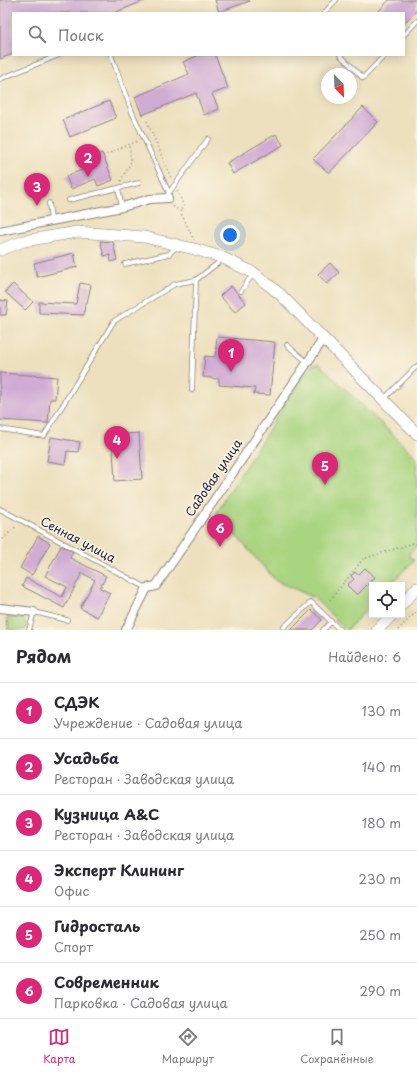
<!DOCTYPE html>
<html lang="ru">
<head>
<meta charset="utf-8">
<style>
  :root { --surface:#fff; --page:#f7f7f7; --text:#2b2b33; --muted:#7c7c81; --line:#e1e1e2; --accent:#db2777 }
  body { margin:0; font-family:"Playpen Sans",sans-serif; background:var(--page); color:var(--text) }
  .controls { position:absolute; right:12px; bottom:12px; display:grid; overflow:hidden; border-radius:0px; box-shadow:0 2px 10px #0003 }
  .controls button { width:36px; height:36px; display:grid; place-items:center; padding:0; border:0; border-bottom:1px solid var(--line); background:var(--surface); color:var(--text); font:20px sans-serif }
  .compass { position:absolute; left:321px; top:68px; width:36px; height:36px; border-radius:50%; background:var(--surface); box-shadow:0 2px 10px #0003; rotate:157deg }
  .you { position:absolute; left:230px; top:235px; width:14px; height:14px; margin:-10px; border:3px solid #fff; border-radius:50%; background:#1a73e8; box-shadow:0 0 0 6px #1a73e833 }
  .badge { display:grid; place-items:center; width:26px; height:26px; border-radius:50%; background:var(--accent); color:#fff; font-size:13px; font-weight:700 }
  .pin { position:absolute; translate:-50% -33px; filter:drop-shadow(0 1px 2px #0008) }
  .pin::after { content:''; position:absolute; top:21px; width:14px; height:12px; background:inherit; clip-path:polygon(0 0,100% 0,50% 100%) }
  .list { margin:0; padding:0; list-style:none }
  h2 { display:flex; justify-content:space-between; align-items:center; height:52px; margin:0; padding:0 16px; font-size:17px }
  h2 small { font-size:13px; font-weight:400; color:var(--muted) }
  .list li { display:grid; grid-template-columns:26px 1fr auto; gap:12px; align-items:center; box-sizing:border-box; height:56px; padding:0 16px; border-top:1px solid var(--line) }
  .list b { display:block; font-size:15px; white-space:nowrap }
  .list p { margin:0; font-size:13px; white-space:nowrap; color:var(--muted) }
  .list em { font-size:13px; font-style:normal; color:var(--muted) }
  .icon { flex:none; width:22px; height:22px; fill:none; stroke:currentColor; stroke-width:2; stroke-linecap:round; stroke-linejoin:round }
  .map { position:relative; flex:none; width:417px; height:630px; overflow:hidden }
  .search { position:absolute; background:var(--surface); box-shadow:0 2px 10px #0003; left:12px; right:12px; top:12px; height:44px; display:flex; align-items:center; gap:10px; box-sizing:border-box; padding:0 14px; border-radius:0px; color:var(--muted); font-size:15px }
  .sheet { height:388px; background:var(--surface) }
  nav { display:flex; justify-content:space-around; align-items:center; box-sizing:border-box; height:56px; border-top:1px solid var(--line); background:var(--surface); font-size:11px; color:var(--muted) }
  nav a { display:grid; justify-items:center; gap:2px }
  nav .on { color:var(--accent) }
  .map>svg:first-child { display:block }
  .green { fill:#a9d480; stroke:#667b5e }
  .building { fill:#d0abd4 }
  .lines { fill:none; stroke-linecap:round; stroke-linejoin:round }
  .lane-casing { stroke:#88817c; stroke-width:5.5 }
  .street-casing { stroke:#88817c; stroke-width:10 }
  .secondary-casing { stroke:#88817c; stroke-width:12 }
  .path { stroke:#88817c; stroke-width:1.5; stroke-dasharray:1 3; stroke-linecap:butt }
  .lane { stroke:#fff; stroke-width:4 }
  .street { stroke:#fff; stroke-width:8 }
  .secondary { stroke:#fff; stroke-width:11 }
  .labels { text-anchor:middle; stroke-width:3; stroke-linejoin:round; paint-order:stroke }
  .street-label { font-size:12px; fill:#22223b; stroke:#fcf5e5 }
</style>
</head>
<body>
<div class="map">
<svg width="417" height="630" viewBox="0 0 417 630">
  <rect width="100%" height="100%" fill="#fcf5e5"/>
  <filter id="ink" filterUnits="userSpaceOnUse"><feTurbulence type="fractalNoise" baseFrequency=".025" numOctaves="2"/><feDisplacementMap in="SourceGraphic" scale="8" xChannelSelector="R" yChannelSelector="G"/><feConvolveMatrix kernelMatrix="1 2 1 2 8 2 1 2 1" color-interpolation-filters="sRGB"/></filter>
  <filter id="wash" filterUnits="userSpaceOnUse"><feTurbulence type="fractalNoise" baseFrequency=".012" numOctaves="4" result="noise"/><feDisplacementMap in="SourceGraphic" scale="16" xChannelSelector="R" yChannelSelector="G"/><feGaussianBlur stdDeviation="0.9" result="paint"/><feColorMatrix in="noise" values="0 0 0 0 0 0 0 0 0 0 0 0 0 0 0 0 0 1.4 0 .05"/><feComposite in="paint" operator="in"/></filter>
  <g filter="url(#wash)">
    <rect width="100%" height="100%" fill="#ede0be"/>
    <path class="green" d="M319,364L417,458V546L408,555L414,560L390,585H372V604L347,630H346L313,597L276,581L216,513L302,377L312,365Z
      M7,617L23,618L27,626L25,630H9Z"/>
    <g id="blocks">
      <path class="building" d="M0,0H146L114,13H13V54L0,59Z
        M215,0H249L250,1L219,12Z
        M389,0H417V10L404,23V13H377Z
        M199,55H215L228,88L212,94L219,109L204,115L196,93L142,115L135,97L189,74L183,62Z
        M109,101L116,118L70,137L63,120Z
        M363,107L378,122L329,173L313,159Z
        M276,134L283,145L233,174L227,163Z
        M102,153L113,180L98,186L95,179L71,189L66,176L90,167L87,159Z
        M100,241L113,242L117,260L111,262L110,255L104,256Z
        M74,253L77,267L37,277L34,263Z
        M330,263L339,273L327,284L318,274Z
        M80,283L91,285L87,303H85L84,315L39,313V302L76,304Z
        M13,284L33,302L25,310L5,292Z
        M231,286L246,303L235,312L220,296Z
        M0,300L8,301L6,315H0Z
        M217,337L275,342L270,395L254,394L255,388L219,385V379L203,377L205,356L215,357Z
        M0,373L57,377L55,399H50L48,423L0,420Z
        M139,433L142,479L115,481L112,435Z
        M51,437L80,442L78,452L67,451L65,464L47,461Z
        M38,536L50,543L32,575L20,568Z
        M61,546L73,552L70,558L106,576L100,588L110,593L97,617L80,608L95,580L82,573L64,608L22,586L26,578L62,597L67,587L45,576Z
        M365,568L375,577L357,595L347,585L354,579L351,576L355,572L358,575Z
        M311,610L322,620L312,630H291Z"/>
    </g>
  </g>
  <g filter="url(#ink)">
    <use href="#blocks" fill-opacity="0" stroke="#88817c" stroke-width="1"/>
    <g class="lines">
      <g class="lane-casing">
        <path id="lane" d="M324,13L336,0
          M404,35L417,21
          M111,55L132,112L169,193
          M340,55L363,78L385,55
          M0,79L59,55
          M168,194L208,139
          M69,200L118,188
          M49,203L51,221
          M122,207L118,188L139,183
          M125,264L169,254L176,247
          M241,291L253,274
          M287,345L307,362
          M192,390L196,280
          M384,399L417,366
          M0,429L44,436L114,321L175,284L196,280L218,263L220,257
          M0,509L147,588
          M284,627L311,602L340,630
          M29,630L34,612L67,620
          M323,630L331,622"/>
      </g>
      <g class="street-casing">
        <path id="street" d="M0,231L122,207L150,199L168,198
          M0,608L34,612
          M126,630L147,588L156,586L324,338"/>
      </g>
      <g class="secondary-casing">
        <path id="secondary" d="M0,250L24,241L77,232L144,237L194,249L221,257L254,273L281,295L417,434
          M402,604L417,588
          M377,630L392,615"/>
      </g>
      <path class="path" d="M147,121L172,180
        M103,156L140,140
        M121,181L131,162L129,145
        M177,191L184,206L180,211
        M170,204L180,211L194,240
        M0,542L17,525
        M330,600L363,559L414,543L417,545
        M5,616L7,630
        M398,630L417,611"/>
      <use href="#lane" class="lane"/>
      <use href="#street" class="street"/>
      <use href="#secondary" class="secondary"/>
    </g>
  </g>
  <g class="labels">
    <g class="street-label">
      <text transform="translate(214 478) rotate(-56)" y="4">Садовая улица</text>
      <text transform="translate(78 540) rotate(28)" y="4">Сенная улица</text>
    </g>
  </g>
</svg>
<div class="controls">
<button><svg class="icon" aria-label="locate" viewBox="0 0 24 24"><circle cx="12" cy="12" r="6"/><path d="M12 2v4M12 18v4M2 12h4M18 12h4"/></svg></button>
</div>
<svg class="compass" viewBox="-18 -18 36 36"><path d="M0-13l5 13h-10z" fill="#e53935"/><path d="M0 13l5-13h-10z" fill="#7c7c81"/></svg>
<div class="you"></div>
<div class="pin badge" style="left:231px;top:372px">1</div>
<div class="pin badge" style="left:88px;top:177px">2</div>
<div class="pin badge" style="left:37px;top:206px">3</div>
<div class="pin badge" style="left:117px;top:459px">4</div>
<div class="pin badge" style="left:325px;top:485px">5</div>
<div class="pin badge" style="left:220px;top:547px">6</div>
<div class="search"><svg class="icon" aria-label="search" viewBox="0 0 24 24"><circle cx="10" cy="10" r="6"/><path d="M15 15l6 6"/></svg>Поиск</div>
</div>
<section class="sheet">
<h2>Рядом<small>Найдено: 6</small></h2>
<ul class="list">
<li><span class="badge">1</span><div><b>СДЭК</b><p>Учреждение · Садовая улица</p></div><em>130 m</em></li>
<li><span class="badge">2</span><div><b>Усадьба</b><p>Ресторан · Заводская улица</p></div><em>140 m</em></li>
<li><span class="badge">3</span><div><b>Кузница А&amp;С</b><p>Ресторан · Заводская улица</p></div><em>180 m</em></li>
<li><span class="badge">4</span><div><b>Эксперт Клининг</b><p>Офис</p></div><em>230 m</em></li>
<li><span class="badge">5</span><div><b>Гидросталь</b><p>Спорт</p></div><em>250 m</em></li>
<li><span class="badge">6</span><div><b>Современник</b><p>Парковка · Садовая улица</p></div><em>290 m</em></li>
</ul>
</section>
<nav>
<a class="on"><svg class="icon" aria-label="map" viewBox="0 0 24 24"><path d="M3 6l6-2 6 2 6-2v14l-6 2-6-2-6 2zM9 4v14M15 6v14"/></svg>Карта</a>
<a><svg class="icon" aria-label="directions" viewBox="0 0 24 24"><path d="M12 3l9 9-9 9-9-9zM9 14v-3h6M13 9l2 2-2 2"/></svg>Маршрут</a>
<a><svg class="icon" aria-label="saved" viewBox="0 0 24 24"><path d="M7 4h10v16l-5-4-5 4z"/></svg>Сохранённые</a>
</nav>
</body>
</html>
